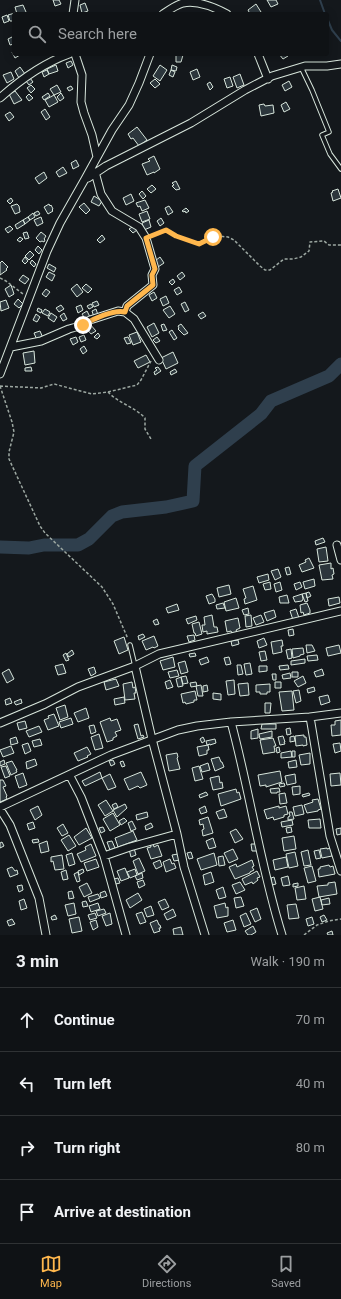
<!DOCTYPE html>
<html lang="en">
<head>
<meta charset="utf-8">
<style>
  :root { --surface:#0f1215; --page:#181b1e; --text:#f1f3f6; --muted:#9b9ea0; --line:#2f3234; --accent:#ffb74d }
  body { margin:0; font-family:Roboto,sans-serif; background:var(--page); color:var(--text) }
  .stop { position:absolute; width:12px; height:12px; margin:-9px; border:3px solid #ffb74d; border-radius:50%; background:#fff }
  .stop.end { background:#ffb74d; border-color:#fff; box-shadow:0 1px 4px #0008 }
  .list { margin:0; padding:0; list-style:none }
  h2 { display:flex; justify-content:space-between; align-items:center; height:52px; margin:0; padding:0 16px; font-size:17px }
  h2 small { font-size:13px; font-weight:400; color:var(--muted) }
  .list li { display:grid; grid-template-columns:26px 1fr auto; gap:12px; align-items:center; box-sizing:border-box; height:64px; padding:0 16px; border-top:1px solid var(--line) }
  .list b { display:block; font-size:15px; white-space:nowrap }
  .list em { font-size:13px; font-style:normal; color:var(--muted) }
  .icon { flex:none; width:22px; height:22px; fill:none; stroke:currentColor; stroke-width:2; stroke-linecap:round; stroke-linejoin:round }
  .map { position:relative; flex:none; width:341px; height:935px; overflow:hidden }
  .search { position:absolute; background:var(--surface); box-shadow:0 2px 10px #0003; left:12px; right:12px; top:12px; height:44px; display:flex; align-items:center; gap:10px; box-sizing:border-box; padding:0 14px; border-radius:4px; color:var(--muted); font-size:15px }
  .sheet { height:308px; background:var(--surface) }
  nav { display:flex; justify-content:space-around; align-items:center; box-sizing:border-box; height:56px; border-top:1px solid var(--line); background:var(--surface); font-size:11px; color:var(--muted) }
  nav a { display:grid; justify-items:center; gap:2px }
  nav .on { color:var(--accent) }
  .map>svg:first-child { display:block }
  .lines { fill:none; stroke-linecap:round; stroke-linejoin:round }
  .stream { stroke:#2f3f4d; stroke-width:2 }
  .river { stroke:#2f3f4d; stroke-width:13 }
  .building { fill:#2c363c; stroke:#d8e6dc }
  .lane-casing { stroke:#d8e6dc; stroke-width:5.5 }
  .street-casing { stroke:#d8e6dc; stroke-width:9 }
  .path { stroke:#9da8a2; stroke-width:1.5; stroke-dasharray:3 2; stroke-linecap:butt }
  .lane { stroke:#14181c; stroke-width:3.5 }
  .street { stroke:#14181c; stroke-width:7 }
  .route { stroke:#ffb74d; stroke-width:5 }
</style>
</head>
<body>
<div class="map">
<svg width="341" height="935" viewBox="0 0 341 935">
  <rect width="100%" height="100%" fill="#14181c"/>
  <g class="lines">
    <path class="stream" d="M320,0L325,14
      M327,18L332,30L341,41"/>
    <path class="river" d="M0,547L29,548L44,545H78L89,539L112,516L122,512L166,507L193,501L195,466L261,414L271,401L329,376L341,364"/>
  </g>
  <path class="building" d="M53,0H59L61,4L55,6Z
    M267,0H276L278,4L271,7Z
    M85,3L88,11L82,13L80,5Z
    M256,4L261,12L258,14H250L248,10Z
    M23,5L26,12V14H17L15,7Z
    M15,13L14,21H10L8,15Z
    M7,15L9,21L4,23L2,17Z
    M14,36V44L10,45L8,39Z
    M14,51V54H19L20,55L15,58L12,52Z
    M279,54H286L288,56L283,59Z
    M176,55H183L181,62H176Z
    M71,61L73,65L68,68L66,63Z
    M56,65L58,71L49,74L47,69Z
    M160,65L167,70L160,81L153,76Z
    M172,65L177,67L176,71L171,70Z
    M20,67L25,74L19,78L15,71Z
    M197,69L200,77L193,80L190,72Z
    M47,70L49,74L44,77L42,72Z
    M171,70L175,72L173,77L169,75Z
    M11,72L14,79L7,83L3,75Z
    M240,74L244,85L237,88L233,77Z
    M230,77L233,86L227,88L224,79Z
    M30,78L33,82L29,85L26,81Z
    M155,79L160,84L155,88L150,83Z
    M289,81L292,87L285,91L282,85Z
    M210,82L213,87L210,90L207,84Z
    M31,85L35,89L31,93L27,88Z
    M57,85L61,92L54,95L50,89Z
    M71,86L73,89L69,91L67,88Z
    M15,91L22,100L14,104L9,94Z
    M48,93L50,96L44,100L42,97Z
    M61,93L64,98L60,101L57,97Z
    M29,94L33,98L29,101L26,97Z
    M54,95L58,102L49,107L45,100Z
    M286,102L290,109L284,112L281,105Z
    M264,104L265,106L273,105L274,113L261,116L259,105Z
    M45,109L50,117L46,120L41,112Z
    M10,112L14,117L9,121L5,115Z
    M137,127L147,140L139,146L133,138L131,139L128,134Z
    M154,156L160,169L154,173V172L147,175L142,164L150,161L148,159Z
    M76,160L79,166L73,169L71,163Z
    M63,167L67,173L59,177L56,172Z
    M44,172L47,178L39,184L35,178Z
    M176,181L180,189L176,190L172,186L174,185L172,183Z
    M152,185L156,189L151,193L147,189Z
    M338,189L341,198L333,201L331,193L333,192L332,191Z
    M142,191L146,196L143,199L139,194Z
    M131,194L134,201L126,205L123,198Z
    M94,196L102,201L99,206L91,202Z
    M11,198L13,201L10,204L7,201Z
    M145,200L149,208L142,211L140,206L138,207L136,203Z
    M84,203L90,210L86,214L79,207Z
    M17,204L19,206L20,212L15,214L11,206Z
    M49,204L50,206L51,205L53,209L52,210L53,211L48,214L44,207Z
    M169,206L173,212L168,215L165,208Z
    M186,208L189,211L186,213L185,211L184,212L182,211Z
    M38,211L40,214L36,216L34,213Z
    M147,211L150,219L142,222L139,214Z
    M33,213L35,217L30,220L28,217Z
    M28,217L30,220L25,224L23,220Z
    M41,217L43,223L37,226L34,220Z
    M161,218L164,223L160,226L157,221Z
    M23,220L25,224L17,229L15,225Z
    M149,220L151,227L144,230L142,223Z
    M10,226L13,229L8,233L5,229Z
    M134,226L137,230L133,233L129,229Z
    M27,232L29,238L25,239L23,233Z
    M41,232L46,236L44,239L45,240L44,242L42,241L40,242L36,238Z
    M102,235L105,239L100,243L97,240Z
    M20,237L23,239L20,242L17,240Z
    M38,246L42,250L39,254L35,250Z
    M30,251L34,255L29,260L25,256Z
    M25,257L28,261L25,264L22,261Z
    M160,257L164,263L158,267L155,261Z
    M32,260L36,264L34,267L30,263Z
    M2,261L8,267L6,269L7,270L0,275V263Z
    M49,264L56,268L54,272L47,268Z
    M49,272L55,275L52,281L46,277Z
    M182,272L185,276L180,280L177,276Z
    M23,275L29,279L25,284L19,280Z
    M173,279L175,282L172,285L169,282Z
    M77,284L83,292L77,297L71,289Z
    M86,284L92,289L88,293L82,288Z
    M11,285L14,294L9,297L5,289Z
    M179,287L182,292L177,295L174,290Z
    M46,289L50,292L46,297L42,294Z
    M154,292L157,298L152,301L149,295Z
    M166,296L169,303L163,306L160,299Z
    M18,299L24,305L23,306L22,305L19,308L14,304Z
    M6,300L9,308L1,311L0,302Z
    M97,301L99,305L94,307L92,303Z
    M185,302L189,310L185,312L181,304Z
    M91,304L93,307L89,309L87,306Z
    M61,305L64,309L59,312L56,308Z
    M81,305L83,310L78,313L76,307Z
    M170,306L175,314L169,318L163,310Z
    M38,308L42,310L41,313L37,311Z
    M45,309L50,312L48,316L42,313Z
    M96,309L98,315L94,317L92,311Z
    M87,311L90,317L85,319L82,314Z
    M203,312L206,316L201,319L198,315Z
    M51,313L57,317L54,322L48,318Z
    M64,313L67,319L63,321L60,316Z
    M36,314L40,317L37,322L33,320Z
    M89,323L96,331L91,334L85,327Z
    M154,323L159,333L152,337L147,327Z
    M164,324L167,330L163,331L161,325Z
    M181,324L188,333L184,335L178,329L179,328L178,326Z
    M172,330L177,338L174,340L169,332Z
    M40,331L43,338L37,340L34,333Z
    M137,332L141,342L133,345L129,335Z
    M98,333L100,336L97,339L94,337Z
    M84,335L86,340L81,342L79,337Z
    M76,337L78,342L73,345L70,339Z
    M128,337L131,343L127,344L124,338Z
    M157,337L160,341L156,343L153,340Z
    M84,346L87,351L83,354L80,349Z
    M34,351L35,363L25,365L23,353Z
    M173,352L178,363L166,369L161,358Z
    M146,355L150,362L138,368L134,361Z
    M31,367L32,371H25V368Z
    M158,367L161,371L155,375L154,372L157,370L155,368Z
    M175,369L177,372L171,375L170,372Z
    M323,538L325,542L316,545L315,541Z
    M326,547L328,561L319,562L317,549Z
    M309,558L314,568L302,572L299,565L306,562L305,560Z
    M331,563V569L333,568L334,574L332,575L333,579L322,580L319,565Z
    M289,567L291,574L287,575L285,568Z
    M278,569L281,577L275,580L271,571Z
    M268,574L269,580L259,583L257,577Z
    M314,579L315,586L305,589L303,582Z
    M270,582L271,589L265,590L263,584Z
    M280,582L282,590L276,592L274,584Z
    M300,582L302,587L296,590L294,584Z
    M229,585L231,594L219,597L217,588Z
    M253,586L257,600L245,604L244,599L246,598L243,589Z
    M309,592L311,596L307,598L306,593Z
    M306,593L308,601L305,602L302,594Z
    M212,594L215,599V602L209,604L206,596Z
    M302,594L303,599L302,601L295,602L293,597Z
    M287,595L289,603H280L279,597Z
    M339,597L340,603L329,606L328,599Z
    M236,598L239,608L226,611L224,602Z
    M223,603L225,608L217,609L216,605Z
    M307,603L310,610V613L304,615L303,612L301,613L300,605Z
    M177,604L179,610L168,613L166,608Z
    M248,608L249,614L244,615L242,610Z
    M296,609L299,618L293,620L290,611Z
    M274,610L276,617L267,621L264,613Z
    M212,615L214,627H217L218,632L207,634V631L203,632L202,625H205L204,617Z
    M251,615L252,626L246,627L245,616Z
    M261,615L264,622L256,625L253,618Z
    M196,616L197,620L188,624L186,619Z
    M238,618L240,628L236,630L237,632L232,633L231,631L227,632L225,621Z
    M157,619L159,624L155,625L153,621Z
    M199,622L202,634L196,636L195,633H194L192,624Z
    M293,629L294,635L289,636L288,630Z
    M143,634L145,637L139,640L138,636Z
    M194,635L195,640L189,642L187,636Z
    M154,636L158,646L154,648L153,647L146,650L142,641Z
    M124,637L128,650L119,654L114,641Z
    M264,638L267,645L259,648L257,641Z
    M238,640L239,644L232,646L231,641Z
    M282,640L283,646H281L282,652L273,654L271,642Z
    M306,645H312L315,651L307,653Z
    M339,645L341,653L328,656L326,648Z
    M303,648L304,654L300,655V656L293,658L292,649Z
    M291,649L292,658L288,659L286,650Z
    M72,650L74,654L69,657L67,654Z
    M265,651L267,660L261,661L259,652Z
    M66,653L69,660L66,661L63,655Z
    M195,653L196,656L190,657L189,654Z
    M317,655L318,660L308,661L307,656Z
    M173,657L175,667L163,670L160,661Z
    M207,657L209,662L201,665L199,660Z
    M229,657L231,664L226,665L224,658Z
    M305,659V663L291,665V661Z
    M185,661L188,672L181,674L178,663Z
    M250,663L252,674L246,675L244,664Z
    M63,664L66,673L58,675L55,666Z
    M237,665H241L243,674L238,675Z
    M288,665L289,669L280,670L279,666Z
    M259,666H267V671L259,672Z
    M94,667L96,673L91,676L88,669Z
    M9,669L14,679L7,683L2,673Z
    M322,669L324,675L316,677L314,672Z
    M177,670L179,676L170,678L168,672Z
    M292,672H298V677H292Z
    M290,673L291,678L283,679L282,675Z
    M272,674H276V680H273Z
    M186,676L188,683L183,684L181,677Z
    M303,676L306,683L298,687L294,681Z
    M181,677L183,686L178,687L176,679Z
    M116,679L119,686L106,690L104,682Z
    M170,680L173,687L167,689L165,682Z
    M234,680L235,694L228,695L226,681Z
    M132,682L133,688L135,687L136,693H134L135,699L125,700L123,684Z
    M196,682L197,686L191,687L190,683Z
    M275,682H281V688H275Z
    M248,683L249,695L240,696L238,684Z
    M270,684V692H267V694H260V692H256V685Z
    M201,685L203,696H198L196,686Z
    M207,685L208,691L203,692V686Z
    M314,687L315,691L308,693L307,689Z
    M299,690L301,701L296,703L293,691Z
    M195,691L197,700H194V702L186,704L185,702L183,703L181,694Z
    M292,691L294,710L282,711L279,692Z
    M213,693L221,694V700L213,699Z
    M328,695L330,702L321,705L319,697Z
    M124,697L125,703L115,705L114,699Z
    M10,698L12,703L6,705L5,700Z
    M21,699L22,703L16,705L14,702Z
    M265,703H271L270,713H265Z
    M65,705L68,717L60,720L56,708Z
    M86,708L89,718L78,722L74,713Z
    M54,714L59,726L48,730L44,720L49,718L48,716Z
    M71,718L73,724L61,728L59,722Z
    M110,718L111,721L117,719L121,730L115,732L117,736L113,738V740L107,742L100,722Z
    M341,720V735L332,736L331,725H335V721Z
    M25,721L27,728L19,730L17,723Z
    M138,724L141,736L143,735L144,737L138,739L134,725Z
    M262,724H276V729H261Z
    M94,725L96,732L91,734L89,726Z
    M39,726L42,732L29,737L26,731Z
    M290,728L291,734L287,735L286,729Z
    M258,729V738L251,739V731Z
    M272,731V737L260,739L259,734Z
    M99,734L103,748L95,750L91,737Z
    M304,735V737H306L307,745L303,746V745L296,746L295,736Z
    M283,736L285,742H284L285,744L280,745L278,737Z
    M294,736L295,741L290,742V737Z
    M16,737L18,743L11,745L10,739Z
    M203,737L205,741L202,743L200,739Z
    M273,738L276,746H274L275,752L263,754L260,740Z
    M40,739L42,745L34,747L32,741Z
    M215,739L216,743L210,745V744L207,745L206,741Z
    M28,743L31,751L25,754L22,745Z
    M340,743L341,751L335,753L333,744Z
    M208,745L209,750H207V754L199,756L197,747Z
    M11,746L14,753L3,757L0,750Z
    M87,747L91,754L87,756L88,757L78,761L74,753Z
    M279,747L280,752L277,753L276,748Z
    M291,751L292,757L281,758V753Z
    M292,751H295V757H292Z
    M177,753L178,757L177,758L180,769L169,771L166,755Z
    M310,753V764L301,765L299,755Z
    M219,757L221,762H222L224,767L215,771L211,759Z
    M35,759L37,765L27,769L26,762Z
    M4,760L5,764L0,766V762Z
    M113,760L115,764L111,766L109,761Z
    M296,760L297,767L289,768L288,762Z
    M12,761L17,770H16L17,772L11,775L6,763Z
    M123,761L125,766L122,767L120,762Z
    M208,763L210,770L202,772L200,766Z
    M6,766L10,776L5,778L1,767Z
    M199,766L203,779L195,781L192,768Z
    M280,771L282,782L266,787V785L260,786L258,775Z
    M100,772L102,778L85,786L82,781Z
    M141,772L147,785L140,788L138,786L129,790L124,779Z
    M23,773L27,785L19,788L15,776Z
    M340,773L341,785L331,786L330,774Z
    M110,774L116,787L108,790L102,778Z
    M295,774L296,783L287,785L285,776Z
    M219,776L220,783L222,782L223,788L213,790L210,778Z
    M0,780H3L6,786L3,787L7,796L6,797L7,799L0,802Z
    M284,783L285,786L280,787L279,784Z
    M300,786V794L293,795L292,787Z
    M279,788L280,792H277V793H271L270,789Z
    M236,789L237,793L239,792L241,799L221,806L218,794Z
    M206,792L208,795L200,798L199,795Z
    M285,793L287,803L280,804L279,794Z
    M309,793L310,795L303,797L302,795Z
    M318,799L321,809L318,810V811L307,813L304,805L313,802L312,800Z
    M106,800L113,811L105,816L98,805Z
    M116,803L118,807L114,809L112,805Z
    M125,804L127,808L117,817L113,810Z
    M302,805L304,814L295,816L293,807Z
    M38,806L42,815L35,820L30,810Z
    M205,806L207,812L201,814L199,809Z
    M279,806V808L286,806L288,814L284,815V817L274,820L273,817L267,819L264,810Z
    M224,809L227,817L219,819L216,812Z
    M147,812L148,817L137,820L136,815Z
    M289,812H292L294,819L288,820V817L290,816Z
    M113,813L120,825L110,831L103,819Z
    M208,817L213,833L203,836L202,830L204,829L203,824L200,825L199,820Z
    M124,818L127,821L121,825L119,821Z
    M320,819L321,828H309L308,820Z
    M292,820L293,825L282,827L281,822Z
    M132,821L136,829L131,831L128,823Z
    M33,822L35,828L29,830L27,824Z
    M151,823L153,827L146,830L145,826Z
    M63,824L68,833L62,836L57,828Z
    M103,827L105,831L101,833L99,828Z
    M291,827L292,832L287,833L286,828Z
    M86,828L92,838L79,845L74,837Z
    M341,828V834L337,835L336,829Z
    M236,829L243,839L235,843L230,832Z
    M133,831L137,840L118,847L115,838Z
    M69,835L76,846L68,851L61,840Z
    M294,836L296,849L284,851L282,838Z
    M213,838L216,847L209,849L206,841Z
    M38,839L39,842L33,843L32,840Z
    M47,841L49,851L41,853L39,844Z
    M112,841L115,848L110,850L107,842Z
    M2,842L4,846L0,848V843Z
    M153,843L154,847L158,845L162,856L151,859L147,848L151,847L150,844Z
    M91,844L96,856L81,862L77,854L86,850L85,847Z
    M251,844H256L257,851H252Z
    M134,848L136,855L131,857L129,849Z
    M327,848V849L331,848L332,856L322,858L320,849Z
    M233,849L238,859L229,863L224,853Z
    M308,850L311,865L304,866L301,852Z
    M319,850L321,858L316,859L314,851Z
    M191,852L193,858L189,859L187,853Z
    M295,852L298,866L289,868L286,854Z
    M72,853L75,864L69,866L66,855Z
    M214,853L217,865L201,870L197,859Z
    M178,854L180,860L174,861L172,855Z
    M62,855L64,869L55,870L53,861L51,862V857Z
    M223,856L225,865L219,866L218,857Z
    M286,857L288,867L275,870L273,860Z
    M139,858L145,871L138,874L133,861Z
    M96,859L99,867L87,871L84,863Z
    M170,859L172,864L174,863L176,868L166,872L163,862Z
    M160,860L162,866L156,869L153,863Z
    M252,860L254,866L252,867L254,870L250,872V873L235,879L229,867L236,864L237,867Z
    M329,865L330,867L333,866L335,874L319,877L318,869H320V867Z
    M312,866L316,881L308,883L304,868Z
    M12,867L15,871L17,870L18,874L10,877L7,869Z
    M125,868L129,878L121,881L117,871Z
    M83,869L84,872L79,875L78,871Z
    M135,869L137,875L130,878L127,872Z
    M66,870L68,879L63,880L61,872Z
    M257,871L260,877L257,878L258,880L253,884L252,882L245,885L242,879Z
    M78,872L80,881L77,882L74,874Z
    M211,872L214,882L205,885L203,875Z
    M142,873L143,878L137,880L135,876Z
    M288,876L290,885L283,886L281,878Z
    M274,877L276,884L272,885L271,878Z
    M118,878L120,883L116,884L114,879Z
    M143,880L145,885L139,888L137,882Z
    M240,882L245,890L236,894L232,885Z
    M335,882L337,894L319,897L317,886L328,885V883Z
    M87,883L92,893L84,897L79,887Z
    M298,883V886L293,887V884Z
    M22,885L23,890L19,892L17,886Z
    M304,886L306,899L297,900L295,888Z
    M223,887L226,897L219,899L216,890Z
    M72,891L74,898L69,899L68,892Z
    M105,891L107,896L101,898L100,893Z
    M138,893L142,900L130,908L126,900Z
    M98,894L100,898L90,902L88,897Z
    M241,897L244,906L236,908L234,898Z
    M320,897L323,909L315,911L312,899Z
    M329,898L330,904L322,905L321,900Z
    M24,899L27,908L21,910L19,901Z
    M165,899L169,907L162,910L158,902Z
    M86,901L88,906L83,907L82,902Z
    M74,903L76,914L68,916L65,905Z
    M98,903L100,909L91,912L89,906Z
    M225,903L226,908L228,907V916L217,918L214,906Z
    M296,904L299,918L289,919L287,905Z
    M151,906L154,915L147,917L144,909Z
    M257,908L261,919L255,922L250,911Z
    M104,909L106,913L98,916L96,911Z
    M173,909L176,916L167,920L164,914Z
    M142,912L146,922L140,924L136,914Z
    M95,913L97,918L90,920L88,915Z
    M110,913L112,924L106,926L102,916Z
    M246,913L251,924L244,927L240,916Z
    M55,915L57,919L52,920L51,917Z
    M324,915L327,920L322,922L320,917Z
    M79,917L82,931L72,933L69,919Z
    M312,917L314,924L308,926L306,919Z
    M12,919L15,924L9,926L7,921Z
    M96,920L98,927L93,930L90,922Z
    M157,920L159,925H160L161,928H159L160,931L154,933L150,923Z
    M233,920L236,930L227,932L224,923Z
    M253,926L256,932L251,935H248L245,931Z
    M181,927L183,935H174L173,929Z
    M332,931L333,935H328L327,933Z"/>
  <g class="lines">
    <g class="lane-casing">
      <path id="lane" d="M301,67L312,90L329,132L322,135L330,154L341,169
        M130,645L135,666"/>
    </g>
    <g class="street-casing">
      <path id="street" d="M73,14L75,0
        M163,14C169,10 176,5 183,3C198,0 214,7 227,14
        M75,54L82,75L81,102L84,113L92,135L97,157
        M258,54L268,79
        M0,98C20,80 44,63 69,54
        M95,172L101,194L112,211L139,227L146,238L155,269L152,275L153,285L127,306L125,312
        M88,178L106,166L191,123L245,90L272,76L305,66H327L341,64
        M11,347L41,341L69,329L83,325L90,320L118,311L125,312L134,319L159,360
        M0,374L47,251L60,223L85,179L112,130L129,105L139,83L150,54
        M337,545L341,560
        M135,666L152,739L177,834L184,867L205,935
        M310,717L330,836L341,871
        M231,722C250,792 260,865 282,935
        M0,723L45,704L78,687L135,666L159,654L341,611
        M70,776L81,797L104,856L126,935
        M0,807L111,755L178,730L197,726L231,722L310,717L341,713
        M0,809L10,825L39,898L46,935
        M104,856L130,847L177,834"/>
    </g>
    <path class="path" d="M152,235L166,230L176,236L199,244L213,237L218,236L228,237L234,240L260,266L265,270H270L284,259H293L301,257L309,251L310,242L324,241L329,245H341
      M0,278L6,281L23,294
      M0,386L12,422L14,432L9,452V459L40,526L45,533L102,587L113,604L128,639
      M0,386L41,388L54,384L92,394L108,392C118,403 135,407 145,418V429L151,439
      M108,392L137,385L141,380L151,361
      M304,935L317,925L329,921L341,919"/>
    <use href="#lane" class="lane"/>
    <use href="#street" class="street"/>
  </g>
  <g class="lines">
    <path class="route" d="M83,325C93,319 114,309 125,312L127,306L153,285L152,275L155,269L146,238L166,230L176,236L199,244L213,237"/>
  </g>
</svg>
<div class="stop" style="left:213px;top:237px"></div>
<div class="stop end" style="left:83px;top:325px"></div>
<div class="search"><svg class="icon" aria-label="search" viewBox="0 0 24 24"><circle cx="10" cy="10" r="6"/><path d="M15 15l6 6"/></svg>Search here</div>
</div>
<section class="sheet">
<h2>3 min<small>Walk · 190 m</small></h2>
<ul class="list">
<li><svg class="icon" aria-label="ahead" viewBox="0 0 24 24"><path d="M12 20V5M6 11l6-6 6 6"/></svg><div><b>Continue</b></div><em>70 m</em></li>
<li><svg class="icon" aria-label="left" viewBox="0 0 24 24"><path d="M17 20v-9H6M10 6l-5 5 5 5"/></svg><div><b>Turn left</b></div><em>40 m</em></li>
<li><svg class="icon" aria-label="right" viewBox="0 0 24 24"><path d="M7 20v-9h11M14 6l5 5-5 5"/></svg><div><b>Turn right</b></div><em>80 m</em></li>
<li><svg class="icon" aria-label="arrive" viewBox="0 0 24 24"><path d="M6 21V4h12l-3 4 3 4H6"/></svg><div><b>Arrive at destination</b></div></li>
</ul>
</section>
<nav>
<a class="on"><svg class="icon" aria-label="map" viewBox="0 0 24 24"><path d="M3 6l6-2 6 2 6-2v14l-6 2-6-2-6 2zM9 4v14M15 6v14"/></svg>Map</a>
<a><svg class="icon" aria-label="directions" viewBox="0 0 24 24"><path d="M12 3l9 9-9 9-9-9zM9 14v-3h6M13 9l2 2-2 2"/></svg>Directions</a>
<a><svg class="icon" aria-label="saved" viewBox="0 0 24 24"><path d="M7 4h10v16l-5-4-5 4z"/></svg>Saved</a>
</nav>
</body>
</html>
